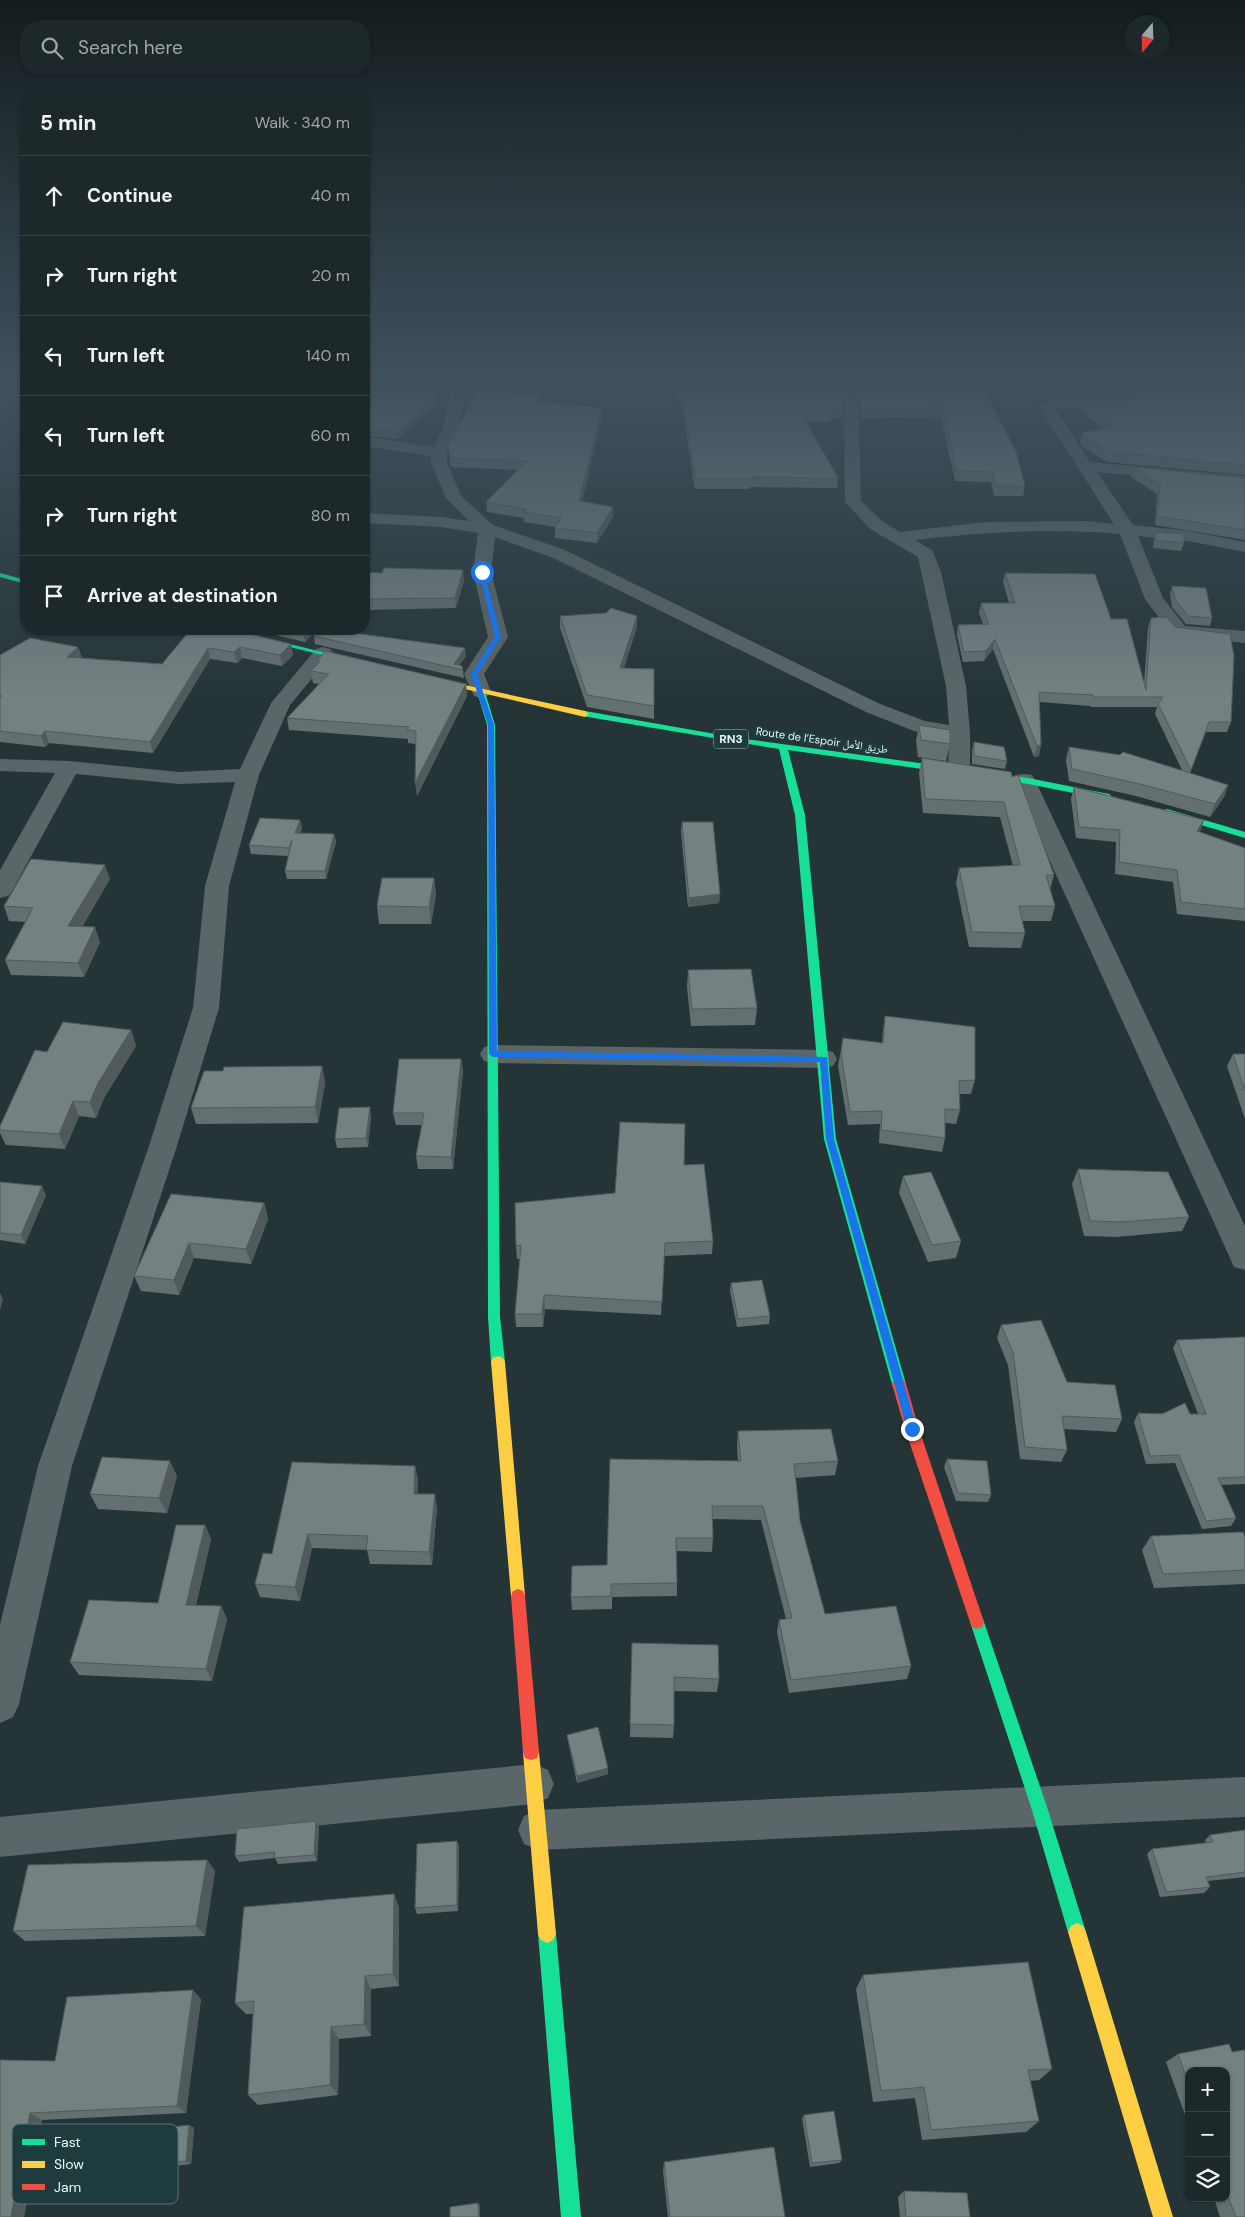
<!DOCTYPE html>
<html lang="en">
<head>
<meta charset="utf-8">
<style>
  :root { --surface:#1c2829; --page:#253031; --text:#f1f3f6; --muted:#a0a6a8; --line:#3a4446 }
  body { margin:0; font-family:"DM Sans","Noto Naskh Arabic",sans-serif; background:var(--page); color:var(--text) }
  .controls { position:absolute; right:15px; bottom:15px; display:grid; overflow:hidden; border-radius:10px; box-shadow:0 1px 4px #0004 }
  .controls button { width:45px; height:45px; display:grid; place-items:center; padding:0; border:0; border-bottom:1px solid var(--line); background:var(--surface); color:var(--text); font:25px sans-serif }
  .compass { position:absolute; left:1125px; top:15px; width:45px; height:45px; border-radius:50%; background:var(--surface); box-shadow:0 1px 4px #0004; rotate:199deg }
  .stop { position:absolute; width:15px; height:15px; margin:-11px; border:4px solid #1a73e8; border-radius:50%; background:#fff }
  .stop.end { background:#1a73e8; border-color:#fff; box-shadow:0 1px 5px #0008 }
  .list { margin:0; padding:0; list-style:none }
  h2 { display:flex; justify-content:space-between; align-items:center; height:65px; margin:0; padding:0 20px; font-size:21px }
  h2 small { font-size:16px; font-weight:400; color:var(--muted) }
  .list li { display:grid; grid-template-columns:32px 1fr auto; gap:15px; align-items:center; box-sizing:border-box; height:80px; padding:0 20px; border-top:1px solid var(--line) }
  .list b { display:block; font-size:19px; white-space:nowrap }
  .list em { font-size:16px; font-style:normal; color:var(--muted) }
  .icon { flex:none; width:28px; height:28px; fill:none; stroke:currentColor; stroke-width:2; stroke-linecap:round; stroke-linejoin:round }
  .map { position:relative; flex:none; width:1245px; height:2217px; overflow:hidden }
  .search { position:absolute; background:var(--surface); box-shadow:0 1px 4px #0004; left:20px; top:20px; width:350px; height:55px; display:flex; align-items:center; gap:12px; box-sizing:border-box; padding:0 18px; border-radius:20px; color:var(--muted); font-size:19px }
  .panel { position:absolute; background:var(--surface); box-shadow:0 1px 4px #0004; left:20px; top:90px; width:350px; height:545px; border-radius:20px }
  .map>svg:first-child { display:block }
  .lines { fill:none; stroke-linecap:round; stroke-linejoin:round }
  .street { fill:#5a6667; fill-rule:evenodd }
  .fast { fill:#16e098; fill-rule:evenodd }
  .slow { fill:#ffcf43; fill-rule:evenodd }
  .jam { fill:#f24e42; fill-rule:evenodd }
  .wall { fill:#646f6f }
  .shaded-wall { fill:#515a5a }
  .building { fill:#748181; stroke:#515a5a }
  .route { fill:#1a73e8 }
  .labels { text-anchor:middle; stroke-width:5; stroke-linejoin:round; paint-order:stroke }
  .far-street-label { font-size:11px; fill:#e7f8f9; stroke:#1e3b3e }
  .shield { fill:#1e3b3e; stroke:#abbfc1; stroke-width:1 }
  .shield-label { font-size:12px; font-weight:bold; fill:#e7f8f9 }
  .key { fill:#1e3b3e; stroke:#5a7476; stroke-width:1 }
  .key-label { font-size:14px; fill:#e7f8f9 }
</style>
</head>
<body>
<div class="map">
<svg width="1245" height="2217" viewBox="0 0 1245 2217">
  <rect width="100%" height="100%" fill="#253537"/>
  <g class="lines">
    <path class="street" d="M452,386H466L459,429L447,452V462L461,496L493,525L565,550L880,704L925,721L949,725L946,686L918,557L870,529L845,502L844,386H858L861,501L882,521L900,532L985,522L1087,521L1114,524L1038,405L1051,398L1119,400L1122,386H1136L1132,405L1119,408L1054,407L1090,462L1245,476V486L1097,472L1133,525L1188,531L1245,542V552L1188,541L1138,536L1163,598L1185,626L1245,631V643L1172,635L1145,599L1120,534C1051,528 983,532 915,540L932,550L941,572L966,686L970,733V770L967,775L959,776L951,775L948,770L949,738L914,731L866,712L553,558L495,537L491,572L508,637L484,674L491,692L488,696L481,698L474,696L464,674L488,637L473,572L478,533L441,527L364,523V513L441,517L469,521L446,498L431,462V456L364,446V436L434,447L443,429Z
      M323,647L330,649L333,653L290,705L259,775L229,886L219,1008L176,1149L72,1466L19,1704L13,1717L0,1723V1625L38,1466L148,1149L193,1008L205,886L235,782L179,784L76,774L12,891L8,896L0,898V870L55,773L0,771V759L69,761L179,772L240,769L271,703L316,649Z
      M1024,774L1032,775L1035,780L1245,1226V1270L1234,1267L1230,1258L1013,780L1016,775Z
      M493,1045L824,1050L833,1052L837,1059L833,1066L824,1068L493,1063L484,1061L480,1054L484,1047Z
      M534,1764L548,1770L554,1784L548,1798L534,1804L0,1857V1817Z
      M1245,1777V1817L538,1850L524,1844L518,1830L524,1816L538,1810Z"/>
    <path class="fast" d="M0,573L26,580V584L0,577Z
      M216,629H229L363,662L359,664Z
      M478,690L485,692L495,725L500,1317L505,1362L503,1366L498,1368L493,1366L491,1362L488,1317L487,725L477,692Z
      M585,711L738,738L1028,778L1109,794L1113,797L1109,800L1028,784L788,750L805,815L836,1139L906,1384L904,1388L899,1390L894,1388L892,1384L824,1139L795,815L779,749L582,716V712Z
      M1167,809L1245,832V838L1164,814V810Z
      M977,1615L982,1617L984,1622L1047,1807L1086,1932L1083,1938L1077,1941L1071,1938L1068,1932L1031,1807L970,1622L972,1617Z
      M547,1925L553,1928L556,1934L581,2217H561L538,1934L541,1928Z"/>
    <path class="slow" d="M427,677L585,711L589,714L585,717L430,681L426,679Z
      M498,1356L503,1358L505,1362L525,1596L523,1601L518,1603L513,1601L511,1596L491,1362L493,1358Z
      M531,1744L537,1746L539,1752L556,1934L553,1940L547,1943L541,1940L538,1934L523,1752L525,1746Z
      M1077,1923L1083,1926L1086,1932L1173,2217H1153L1068,1932L1071,1926Z"/>
    <path class="jam" d="M899,1378L904,1380L906,1384L919,1429L984,1622L982,1627L977,1629L972,1627L970,1622L905,1429L892,1384L894,1380Z
      M518,1589L523,1591L525,1596L539,1752L537,1758L531,1760L525,1758L523,1752L511,1596L513,1591Z"/>
  </g>
  <path class="wall" d="M364,386H435L434,406L398,439L364,435Z
    M858,386H1000L999,390H984L1025,486L1023,496H994L991,482L955,481L941,417L861,418Z
    M1027,386H1121L1118,398L1066,397L1056,388Z
    M1137,386H1245V475L1107,462L1081,446L1080,443L1082,433L1102,429L1080,409L1082,400L1121,401L1135,398Z
    M674,391L843,409L842,418H831L830,422H806L838,478L837,488L750,487V489H695L683,412L684,401H674Z
    M540,402L602,408V417L582,501L613,517L597,543L555,538V527L524,522V518L487,512L486,502L517,470L451,467L449,456L448,447Z
    M1134,467L1245,478V540L1155,525L1157,494L1131,477Z
    M1156,532L1184,543L1181,551L1153,548L1154,539Z
    M364,572L464,580L456,608L364,610Z
    M1005,573L1111,619L1144,684L1148,628L1151,618L1231,722L1227,732H1206L1190,773L1228,785L1224,797L1210,817L1136,796L1069,781L1066,760L1069,747L1182,770L1155,714L1157,707H1091L1090,706L1040,702L1039,756L1034,757L993,649L984,661L963,662L957,635L958,625L983,624L979,613L981,603H1009L1003,582Z
    M1172,586L1212,618L1210,626L1186,624L1172,607L1170,594Z
    M560,616H637V627L624,668L654,669V719L587,707L560,628Z
    M191,629L293,655L282,666L242,658L237,663L210,659L153,753L49,743L45,747L0,742V655L78,647L82,658H81L162,664Z
    M250,629H314V633L305,642Z
    M314,636L466,656L459,665L463,670L464,678L315,644Z
    M317,661L466,684L467,696L417,796L416,744L408,743V739L289,730L287,718L319,684L313,683L311,671L318,664Z
    M919,725L950,744L946,761L918,757L916,741Z
    M974,742L1007,761L1005,769L972,764V751Z
    M922,758L1012,777L1054,875L1050,890L1055,906L1051,921H1022L1025,933L1021,948L969,947L956,883L959,868L1013,866L1000,817L923,813L919,773Z
    M1074,787L1245,848V921L1177,914L1173,882L1115,874L1116,842L1076,838L1071,799Z
    M300,820L302,829L300,833L334,834L336,842L326,879H287L285,871L288,856L251,854L249,845Z
    M682,822L720,894L719,903L688,907L681,831Z
    M434,878L436,895L431,924H379L377,906Z
    M110,879L82,927L100,942L84,977L11,975L5,960L25,922L9,921L4,906Z
    M688,970L757,1008L755,1025L691,1026L687,987Z
    M885,1016L975,1080L971,1094H959L960,1110L956,1124L945,1123V1138L942,1152L879,1143L880,1124L848,1125L838,1066L843,1038L882,1043L883,1030Z
    M131,1030L136,1046L104,1098L96,1118L79,1116L65,1149L6,1145L0,1133V1126L47,1052Z
    M1233,1054H1245V1119L1227,1066Z
    M461,1059L463,1071L453,1169H418L416,1156L422,1125H396L393,1113Z
    M322,1066L325,1083L318,1123L196,1124L191,1108Z
    M371,1116L368,1147L337,1148L335,1139Z
    M684,1165L713,1241L712,1254L664,1256L661,1315L545,1309L543,1327H516L515,1314L520,1259H517L516,1246L615,1193Z
    M1078,1169L1189,1217L1182,1231L1116,1237L1084,1236L1072,1184Z
    M903,1176L961,1241L956,1258L928,1262L899,1193Z
    M0,1182L46,1195L25,1244L0,1240Z
    M171,1194L264,1203L268,1219L251,1264L194,1258L179,1295L141,1291L134,1276Z
    M731,1283L770,1316L769,1324L737,1327L730,1291Z
    M1001,1325L1067,1382L1122,1419L1116,1432L1064,1429L1067,1450L1061,1462L1020,1459L1008,1365L997,1338Z
    M1245,1337V1484L1221,1485L1236,1518L1231,1526L1202,1529L1175,1463L1146,1464L1134,1422L1138,1413L1198,1414L1173,1348L1177,1340Z
    M738,1431L838,1461L835,1475L796,1478L800,1521L825,1614L911,1666L907,1679L789,1693L777,1632L779,1620L786,1619L761,1520L713,1519V1538L712,1552L676,1551L677,1583V1596L612,1597V1609L572,1610L571,1597L607,1565L738,1461L737,1445Z
    M947,1459L991,1495L988,1502L956,1501L944,1467Z
    M415,1466L418,1480L417,1494L437,1508L432,1565L370,1564L367,1550L312,1548L300,1601L260,1597L255,1584L272,1554Z
    M177,1476L167,1513L98,1509L90,1494Z
    M205,1525L211,1539L196,1605L221,1606L227,1619L212,1681L79,1675L70,1662L158,1603Z
    M1151,1536L1245,1537V1584L1154,1588L1142,1550Z
    M632,1643L719,1679L717,1692L674,1691V1725L673,1738L630,1737Z
    M567,1735L608,1774L577,1783L568,1741Z
    M316,1821L319,1827L317,1861L278,1864L275,1858L239,1862L235,1856Z
    M1245,1830V1877L1208,1881L1210,1887L1204,1893L1160,1897L1147,1854L1152,1849L1206,1843L1205,1840L1210,1835Z
    M457,1841L459,1847L458,1911L417,1914L415,1908Z
    M207,1860L215,1871L205,1936L25,1941L13,1931Z
    M394,1894L399,1908V1986L371,1989V2036L339,2039L338,2095L258,2105L248,2095L253,2014H246L235,2003Z
    M863,1975L1052,2069L1039,2080L1030,2081L1039,2121L1026,2132L922,2140L915,2098L873,2102L856,1989Z
    M201,1999L186,2113L42,2120L24,2217L0,2060L55,2061Z
    M1232,2052L1245,2217H1220L1214,2198H1226V2071H1189V2126L1166,2062L1178,2054Z
    M804,2115L842,2160L839,2163L810,2167L802,2118Z
    M189,2125L194,2128L191,2164L158,2168L153,2165Z
    M664,2162L785,2217H668L663,2171Z
    M904,2191L970,2217H900L898,2197Z"/>
  <path class="shaded-wall" d="M434,386H435L434,406L398,439L397,432Z
    M602,408V417L580,511L579,501Z
    M613,507V517L597,543V533Z
    M463,570L464,580L456,608L455,598Z
    M637,616V627L620,680V668Z
    M305,629H314V633L305,642L303,631Z
    M995,639L993,649L984,661L986,651Z
    M291,644L293,655L282,666L280,655Z
    M78,647L82,658L70,668L67,657Z
    M240,647L242,658L237,663L234,652Z
    M208,648L210,659L153,753L150,742Z
    M465,648L466,656L457,669L454,664Z
    M466,684L467,696L417,796L415,783Z
    M45,731L49,743L45,747L41,736Z
    M1041,745L1039,756L1034,757L1037,746Z
    M1228,785L1224,797L1210,817L1215,804Z
    M300,820L302,829L297,841L295,833Z
    M1204,820L1200,832L1197,831Z
    M334,834L336,842L326,879L325,871Z
    M105,865L110,879L73,941L68,926Z
    M434,878L436,895L431,924L429,907Z
    M720,894L719,903L688,907L689,898Z
    M95,927L100,942L84,977L78,963Z
    M131,1030L136,1046L104,1098L96,1118L90,1102L98,1083Z
    M461,1059L463,1071L453,1169L451,1157Z
    M322,1066L325,1083L318,1123L315,1107Z
    M73,1101L79,1116L65,1149L59,1134Z
    M370,1107L371,1116L368,1147L366,1138Z
    M42,1186L46,1195L25,1244L21,1235Z
    M264,1203L268,1219L251,1264L246,1249Z
    M189,1243L194,1258L179,1295L174,1280Z
    M0,1293L3,1299L0,1310Z
    M544,1295L545,1309L543,1327L542,1314Z
    M170,1461L177,1476L167,1513L159,1498Z
    M415,1466L418,1480L417,1508L414,1494Z
    M435,1494L437,1508L432,1565L429,1552Z
    M205,1525L211,1539L193,1618L186,1605Z
    M308,1534L312,1548L300,1601L295,1587Z
    M221,1606L227,1619L212,1681L206,1669Z
    M608,1768V1774L577,1783V1776Z
    M316,1821L319,1827L317,1861L314,1855Z
    M457,1841L459,1847L458,1911L457,1905Z
    M207,1860L215,1871L205,1936L196,1926Z
    M394,1894L399,1908V1986L393,1974Z
    M365,1976L371,1989V2036L364,2024Z
    M193,1990L201,1999L186,2113L177,2106Z
    M331,2027L339,2039L338,2095L330,2085Z
    M30,2113L42,2120L24,2217H11Z
    M189,2125L194,2128L191,2164L186,2161Z
    M478,2203L480,2206V2217H479Z"/>
  <path class="building" d="M364,386H434L433,399L397,432L364,428Z
    M677,386H844L843,409H831V413H801L838,478L750,477V479H696L683,403L686,392L674,391Z
    M860,386H982L1016,451L1025,486H996L993,472L956,471L943,408L862,409Z
    M1066,386H1120V389L1068,387Z
    M1138,386H1245V465L1109,452L1084,436L1082,433L1112,427L1082,400L1121,401L1135,398Z
    M478,389L539,396V402L602,408L579,501L613,507L597,533L555,528L561,518L524,512L526,509L486,502L527,461L450,458L448,447Z
    M1134,467L1245,478V530L1157,516L1160,484Z
    M1156,532L1184,534V543L1155,540Z
    M384,568L463,570L455,598L364,599V572L382,573Z
    M1005,573L1095,574L1111,619H1127L1146,690L1151,618L1167,617L1175,627L1230,634L1234,656L1231,722H1209L1191,770L1158,704L1163,697H1094L1093,695L1039,692L1041,745L1037,746L995,639L986,651L964,652L958,625L989,624L981,603H1015Z
    M1172,586L1206,588L1212,618L1188,616L1175,599Z
    M611,608L637,616L620,668L654,669V706L587,695L560,616L606,613Z
    M191,629H229L291,644L280,655L240,647L234,652L208,648L150,742L45,731L41,736L0,731V698L2,696L0,695V655L30,638L78,647L67,657L162,664Z
    M295,629H305L303,631Z
    M316,629H324L465,648L454,664L462,666L463,670L314,636Z
    M325,651L466,684L415,783L416,731L407,730L409,727L287,718L329,674L311,671L320,661H317Z
    M919,725L950,730V744L921,740Z
    M974,742L1004,747L1007,761L974,756Z
    M1069,747L1120,755L1123,752L1228,785L1215,804L1140,784L1072,769Z
    M922,758L1011,772L1012,777L1018,775L1054,875H1046L1055,906H1019L1025,933L972,932L959,868L1020,865L1004,802L925,799Z
    M1074,787L1204,820L1197,831L1245,848V909L1181,902L1177,870L1119,862L1120,830L1079,827Z
    M260,818L300,820L295,833L334,834L325,871H285L292,840L289,848L249,845Z
    M682,822H713L720,894L689,898Z
    M31,859L105,865L68,926L95,927L78,963L5,960L33,908L4,906Z
    M382,878H434L429,907L377,906Z
    M751,969L757,1008L692,1009L688,970Z
    M885,1016L975,1027V1080L959,1081L960,1110L945,1109V1138L881,1130L882,1111L850,1112L841,1053L843,1038L883,1043Z
    M63,1022L131,1030L98,1083L90,1102L73,1101L59,1134L0,1130V1126L35,1050L47,1052Z
    M1233,1054H1245V1091Z
    M399,1059H461L451,1157L416,1156L424,1113H393Z
    M322,1066L315,1107L191,1108L204,1071H223L224,1067Z
    M370,1107L366,1138L335,1139L339,1108Z
    M620,1122L685,1124L684,1165L704,1164L713,1241L665,1243L662,1302L544,1295L542,1314H515L521,1245L516,1246L515,1203L615,1193Z
    M1078,1169L1168,1172L1189,1217L1121,1222L1090,1221Z
    M931,1172L961,1241L932,1245L903,1176Z
    M0,1182L42,1186L21,1235L0,1233Z
    M171,1194L264,1203L246,1249L189,1243L174,1280L134,1276Z
    M762,1280L770,1316L738,1319L731,1283Z
    M1041,1320L1067,1382L1115,1385L1122,1419L1062,1416L1067,1450L1025,1447L1013,1352L1001,1325Z
    M1245,1337V1477L1218,1478L1236,1518L1206,1521L1179,1455L1150,1456L1138,1413L1162,1414L1185,1403L1190,1414H1206L1177,1340Z
    M831,1429L838,1461L794,1464L800,1521L825,1614L896,1606L911,1666L791,1680L779,1620L792,1618L763,1506H712L713,1538H676L677,1583L611,1584V1596L571,1597L572,1566L607,1565L610,1459L741,1461L738,1431Z
    M102,1457L170,1461L159,1498L90,1494Z
    M947,1459L987,1461L991,1495L958,1493Z
    M292,1462L415,1466L414,1494H435L429,1552L366,1550L368,1536L308,1534L295,1587L255,1584L263,1553L272,1554Z
    M176,1525H205L186,1605L221,1606L206,1669L70,1662L89,1600L158,1603Z
    M1243,1532L1245,1537V1570L1163,1574L1151,1536Z
    M632,1643L718,1645L719,1679L674,1677V1725L630,1724Z
    M598,1727L608,1768L577,1776L567,1735Z
    M316,1821L314,1855L274,1858L275,1852L235,1856L237,1829Z
    M1245,1830V1872L1206,1877L1210,1887L1166,1892L1152,1849L1213,1842L1210,1835Z
    M457,1841V1905L415,1908L417,1844Z
    M207,1860L196,1926L13,1931L28,1865Z
    M394,1894L393,1974L365,1976L364,2024L331,2027L330,2085L248,2095L254,2001L235,2003L244,1907Z
    M1028,1962L1052,2069L1028,2070L1039,2121L931,2130L924,2087L881,2091L863,1975Z
    M193,1990L177,2106L30,2113L11,2217H0V2060L55,2061L67,1997Z
    M1229,2044L1232,2052L1245,2050V2217H1236L1226,2191V2071H1189V2085L1178,2054Z
    M834,2111L842,2160L812,2163L804,2115Z
    M189,2125L186,2161L153,2165L156,2129Z
    M774,2147L785,2217H670L664,2162Z
    M904,2191L967,2193L970,2217H906Z
    M478,2203L479,2217H450V2207Z"/>
  <linearGradient id="sky" x2="0" y2="1"><stop stop-color="#141d1e"/><stop offset="0.55" stop-color="#40515e"/><stop offset="1" stop-color="#40515e" stop-opacity="0"/></linearGradient>
  <rect width="1245" height="696" fill="url(#sky)"/>
  <path class="route" d="M482,571L484,572L501,637L477,674L494,725L497,1051L827,1057L834,1139L917,1429L916,1432L912,1433L907,1429L826,1139L820,1062L493,1057L489,1054L488,725L471,674L495,637L479,572Z"/>
  <g class="labels">
    <g class="far-street-label">
      <text transform="translate(822 740) rotate(8)" y="4">Route de l’Espoir طريق الأمل</text>
    </g>
    <rect class="shield" x="713.5" y="729.5" width="35" height="19" rx="4"/>
    <g class="shield-label">
      <text x="731" y="743">RN3</text>
    </g>
  </g>
  <rect x="12" y="2124" width="166" height="80" rx="8" class="key"/>
  <rect x="22" y="2139" width="23" height="6" fill="#16e098"/>
  <rect x="22" y="2161" width="23" height="7" fill="#ffcf43"/>
  <rect x="22" y="2184" width="23" height="6" fill="#f24e42"/>
  <g class="key-label">
    <text x="54" y="2147">Fast</text>
    <text x="54" y="2169">Slow</text>
    <text x="54" y="2192">Jam</text>
  </g>
</svg>
<div class="controls">
<button>+</button>
<button>−</button>
<button><svg class="icon" aria-label="layers" viewBox="0 0 24 24"><path d="M12 4l9 5-9 5-9-5zM3 14l9 5 9-5"/></svg></button>
</div>
<svg class="compass" viewBox="-18 -18 36 36"><path d="M0-13l5 13h-10z" fill="#e53935"/><path d="M0 13l5-13h-10z" fill="#a0a6a8"/></svg>
<div class="stop" style="left:482px;top:572px"></div>
<div class="stop end" style="left:912px;top:1429px"></div>
<div class="search"><svg class="icon" aria-label="search" viewBox="0 0 24 24"><circle cx="10" cy="10" r="6"/><path d="M15 15l6 6"/></svg>Search here</div>
<section class="panel">
<h2>5 min<small>Walk · 340 m</small></h2>
<ul class="list">
<li><svg class="icon" aria-label="ahead" viewBox="0 0 24 24"><path d="M12 20V5M6 11l6-6 6 6"/></svg><div><b>Continue</b></div><em>40 m</em></li>
<li><svg class="icon" aria-label="right" viewBox="0 0 24 24"><path d="M7 20v-9h11M14 6l5 5-5 5"/></svg><div><b>Turn right</b></div><em>20 m</em></li>
<li><svg class="icon" aria-label="left" viewBox="0 0 24 24"><path d="M17 20v-9H6M10 6l-5 5 5 5"/></svg><div><b>Turn left</b></div><em>140 m</em></li>
<li><svg class="icon" aria-label="left" viewBox="0 0 24 24"><path d="M17 20v-9H6M10 6l-5 5 5 5"/></svg><div><b>Turn left</b></div><em>60 m</em></li>
<li><svg class="icon" aria-label="right" viewBox="0 0 24 24"><path d="M7 20v-9h11M14 6l5 5-5 5"/></svg><div><b>Turn right</b></div><em>80 m</em></li>
<li><svg class="icon" aria-label="arrive" viewBox="0 0 24 24"><path d="M6 21V4h12l-3 4 3 4H6"/></svg><div><b>Arrive at destination</b></div></li>
</ul>
</section>
</div>
</body>
</html>
